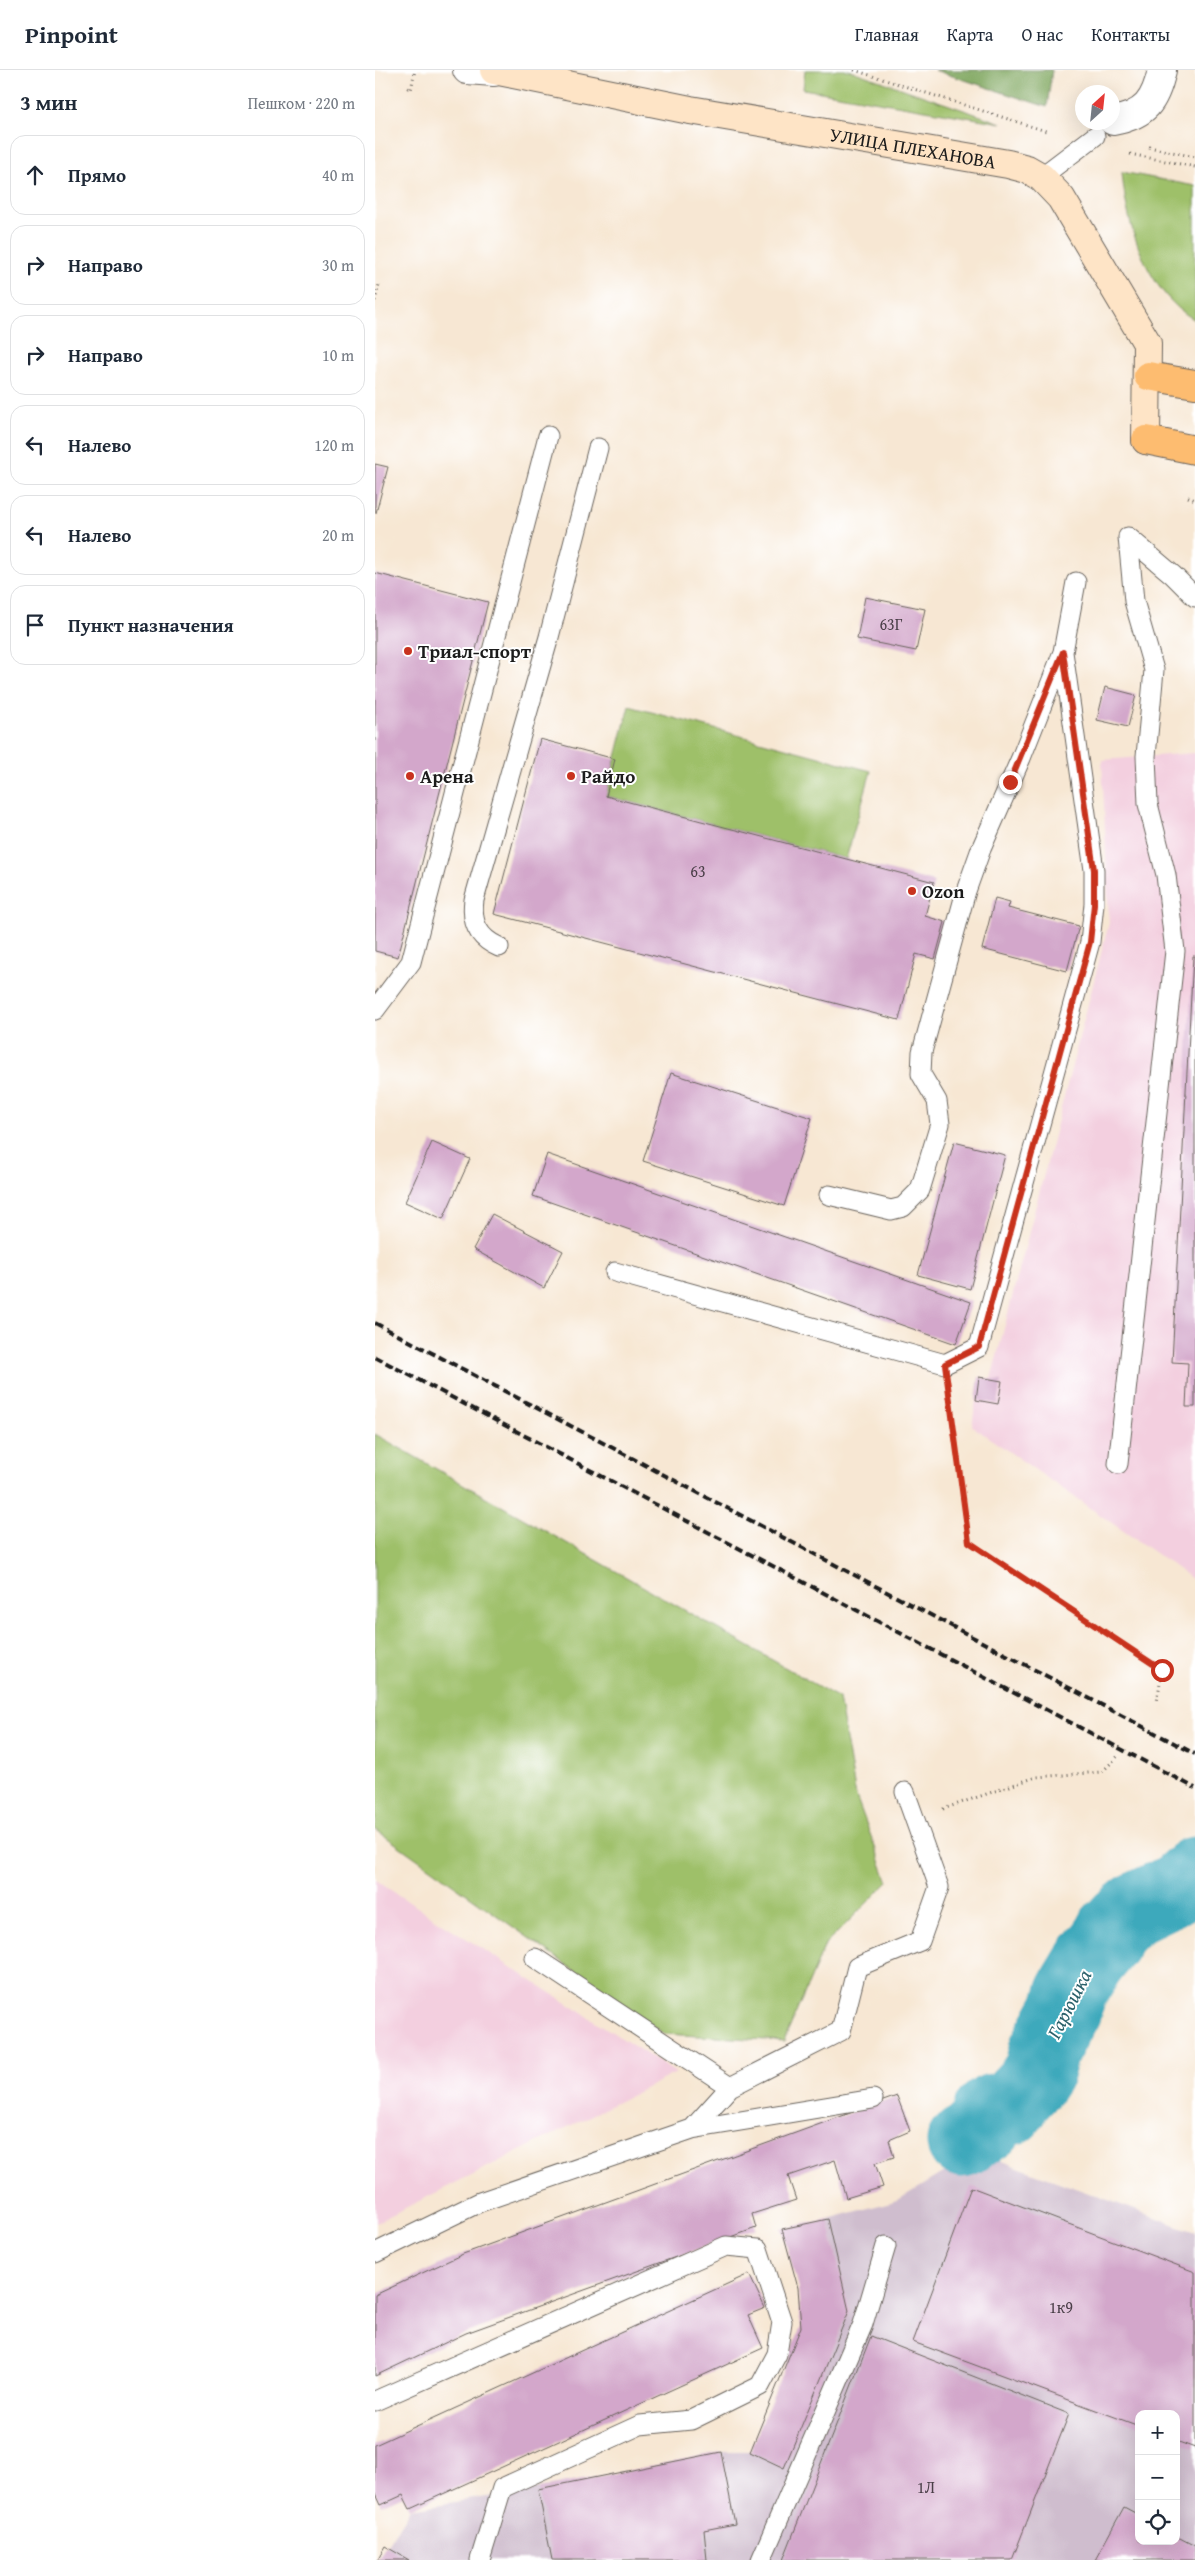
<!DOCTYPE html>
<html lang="ru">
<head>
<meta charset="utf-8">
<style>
  :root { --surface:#fff; --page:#f6f6f7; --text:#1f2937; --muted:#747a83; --line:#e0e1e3 }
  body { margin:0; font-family:"Gentium Book Plus",serif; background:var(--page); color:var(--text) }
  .controls { position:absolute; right:15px; bottom:15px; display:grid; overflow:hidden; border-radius:10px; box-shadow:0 5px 20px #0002 }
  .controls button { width:45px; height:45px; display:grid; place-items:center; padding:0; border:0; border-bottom:1px solid var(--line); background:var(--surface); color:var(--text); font:25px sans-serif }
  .compass { position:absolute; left:700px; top:15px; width:45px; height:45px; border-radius:50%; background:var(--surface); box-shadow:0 5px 20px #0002; rotate:27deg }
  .stop { position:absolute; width:15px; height:15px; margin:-11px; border:4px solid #c8321e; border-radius:50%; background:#fff }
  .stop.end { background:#c8321e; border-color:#fff; box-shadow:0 1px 5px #0008 }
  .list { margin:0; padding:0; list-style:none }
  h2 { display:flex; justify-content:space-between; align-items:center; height:65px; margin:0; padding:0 20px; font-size:21px }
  h2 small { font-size:16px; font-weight:400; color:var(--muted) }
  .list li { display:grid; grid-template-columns:32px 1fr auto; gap:15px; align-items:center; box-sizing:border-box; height:80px; margin:0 10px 10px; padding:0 10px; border:1px solid var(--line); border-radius:15px }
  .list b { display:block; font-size:19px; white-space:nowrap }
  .list em { font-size:16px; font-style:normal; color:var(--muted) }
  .icon { flex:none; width:28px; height:28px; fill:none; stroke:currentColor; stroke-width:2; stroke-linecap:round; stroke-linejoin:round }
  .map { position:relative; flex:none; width:820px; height:2490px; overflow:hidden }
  header { display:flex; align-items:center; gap:30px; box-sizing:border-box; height:70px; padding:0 25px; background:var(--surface); border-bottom:1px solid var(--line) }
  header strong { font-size:24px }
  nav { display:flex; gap:28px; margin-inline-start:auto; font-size:18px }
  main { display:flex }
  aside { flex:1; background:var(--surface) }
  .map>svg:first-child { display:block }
  .built { fill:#f3cfdf }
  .industrial { fill:#cfbdce; fill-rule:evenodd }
  .green { fill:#9ec069; stroke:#5d6e42 }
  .forest { fill:#7ea65d; stroke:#4d613c }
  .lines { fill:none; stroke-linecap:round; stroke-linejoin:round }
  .river { stroke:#3da9bc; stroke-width:71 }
  .building { fill:#d3a7cb }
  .lane-casing { stroke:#69635c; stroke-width:21 }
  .street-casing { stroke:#69635c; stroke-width:30 }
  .secondary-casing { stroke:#69635c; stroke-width:30 }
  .primary-casing { stroke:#69635c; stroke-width:30 }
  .path { stroke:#69635c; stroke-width:3; stroke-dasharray:1 4; stroke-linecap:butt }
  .lane { stroke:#fff; stroke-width:19 }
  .street { stroke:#fff; stroke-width:28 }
  .secondary { stroke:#fee4c6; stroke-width:28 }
  .primary { stroke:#fdbc70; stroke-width:28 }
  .rail { stroke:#1c1c1c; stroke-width:4; stroke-dasharray:8 4; stroke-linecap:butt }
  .route { stroke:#c8321e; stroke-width:6 }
  .poi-dot { fill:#c8321e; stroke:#fff; stroke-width:2 }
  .labels { text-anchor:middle; stroke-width:4; stroke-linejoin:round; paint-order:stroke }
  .number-label { font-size:16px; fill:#4a3f48 }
  .street-label { font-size:19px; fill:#1c1c1c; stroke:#fff }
  .poi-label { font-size:19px; font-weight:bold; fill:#1c1c1c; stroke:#fff; text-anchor:start }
  .water-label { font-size:20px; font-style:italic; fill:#2c626c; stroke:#fff }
</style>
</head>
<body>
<header>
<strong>Pinpoint</strong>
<nav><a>Главная</a><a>Карта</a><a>О нас</a><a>Контакты</a></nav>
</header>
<main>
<aside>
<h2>3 мин<small>Пешком · 220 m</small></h2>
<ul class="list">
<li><svg class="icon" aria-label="ahead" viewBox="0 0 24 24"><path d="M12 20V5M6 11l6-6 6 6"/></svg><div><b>Прямо</b></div><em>40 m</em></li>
<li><svg class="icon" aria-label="right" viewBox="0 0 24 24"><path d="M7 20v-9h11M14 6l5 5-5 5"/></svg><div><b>Направо</b></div><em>30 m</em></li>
<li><svg class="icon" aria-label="right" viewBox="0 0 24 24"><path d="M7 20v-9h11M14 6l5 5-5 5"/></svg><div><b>Направо</b></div><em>10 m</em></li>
<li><svg class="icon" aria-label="left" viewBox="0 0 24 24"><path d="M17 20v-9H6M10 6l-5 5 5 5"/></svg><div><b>Налево</b></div><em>120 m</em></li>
<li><svg class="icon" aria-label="left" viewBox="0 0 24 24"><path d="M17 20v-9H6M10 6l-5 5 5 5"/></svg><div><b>Налево</b></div><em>20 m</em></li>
<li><svg class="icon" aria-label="arrive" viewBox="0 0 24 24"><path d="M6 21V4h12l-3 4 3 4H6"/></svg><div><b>Пункт назначения</b></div></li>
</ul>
</aside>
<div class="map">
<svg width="820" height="2490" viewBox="0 0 820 2490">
  <rect width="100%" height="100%" fill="#fff"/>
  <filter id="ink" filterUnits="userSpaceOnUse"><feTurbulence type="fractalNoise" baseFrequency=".02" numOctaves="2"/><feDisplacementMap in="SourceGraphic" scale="10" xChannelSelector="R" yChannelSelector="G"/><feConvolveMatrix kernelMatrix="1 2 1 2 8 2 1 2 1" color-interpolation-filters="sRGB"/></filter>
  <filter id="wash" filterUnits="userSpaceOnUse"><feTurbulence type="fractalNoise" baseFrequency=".0096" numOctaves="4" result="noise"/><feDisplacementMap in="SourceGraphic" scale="20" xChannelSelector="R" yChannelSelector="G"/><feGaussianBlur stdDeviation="1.12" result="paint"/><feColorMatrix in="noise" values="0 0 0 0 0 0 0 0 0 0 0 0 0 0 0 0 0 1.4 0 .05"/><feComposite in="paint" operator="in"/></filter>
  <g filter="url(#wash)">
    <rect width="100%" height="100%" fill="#f7e7d3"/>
    <path class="built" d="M820,683V1510H819L597,1356L601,1330L623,1334L627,1311L616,1309L734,853L727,690Z
      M0,1810L301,2003L0,2153Z"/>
    <path class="industrial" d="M602,2082L820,2162V2490H2L35,2439L163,2419L346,2382H375L409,2397L474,2241L453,2149L523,2130ZM764,2344H801V2471H764Z"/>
    <path class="green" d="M430,0H474L626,53L428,19Z
      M747,102L820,116V250C772,223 751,155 747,102Z
      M254,636L496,701L471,789L231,726Z
      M0,1364L464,1628L481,1726L513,1812L450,1875L409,1971L289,1964L0,1759Z"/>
    <path class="forest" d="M559,0H677L672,37Z"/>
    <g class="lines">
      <path class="river" d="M587,2072L613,2056V2043L618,2039L630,2041L635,2040L640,2029L656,2012L664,2000L669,1980L691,1940L697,1921L715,1891L731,1871L735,1862L746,1850L761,1838L802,1818L820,1802"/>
    </g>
    <g id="blocks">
      <path class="building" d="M0,394L13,397L1,443H0Z
        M0,503L113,532L23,887L0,881Z
        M490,527L550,539L541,581L482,569Z
        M730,617L761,625L753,657L722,650Z
        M165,669L240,689L231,726L559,812L550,846L570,852L560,889L541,884L524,950L119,844Z
        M620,828L635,832L633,838L704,856L692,901L607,879Z
        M818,886H820V1337H811L813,1293L797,1292Z
        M296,1003L437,1048L409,1136L268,1091Z
        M57,1072L95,1089L68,1149L30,1132Z
        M579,1072L630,1085L595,1219L543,1205Z
        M172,1084L596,1232L581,1274L158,1126Z
        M117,1144L188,1181L169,1218L98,1179Z
        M604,1307L627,1311L623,1334L601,1330Z
        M522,2026L535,2061L514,2070L519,2087L500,2093L508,2117L471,2128L460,2090L413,2106L421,2130L377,2144L381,2158L91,2263L0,2306V2225L88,2184Z
        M596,2117L820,2202V2378L801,2371V2344H764V2356L538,2272Z
        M453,2149L474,2241L409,2398L375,2382L426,2257L423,2218L407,2159Z
        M374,2204L390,2238L373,2245L388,2278L35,2439L28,2425L6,2435L0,2422V2375Z
        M496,2266L694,2344L637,2490H408Z
        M346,2382L360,2454L329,2460L332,2490H177L163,2419Z
        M749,2437L764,2445V2471H801V2466L820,2476V2490H720Z
        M10,2476L34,2490H2Z"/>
    </g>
  </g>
  <g filter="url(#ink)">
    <use href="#blocks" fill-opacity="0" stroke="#69635c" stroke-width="1"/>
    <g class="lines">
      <g class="lane-casing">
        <path id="lane" d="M666,107L720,66
          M753,467L798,505L820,527
          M124,877C103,868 96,852 99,830L174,567L223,378
          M0,940L36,892L173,366
          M454,1125L516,1140L528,1137L545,1120L565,1054L562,1031L546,1004L547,982L591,821L606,779L646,688L688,582L701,512
          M240,1202L570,1294L604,1277L715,872L719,834V800L688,582
          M743,1394L800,881L791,805L773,734L771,686L779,600L759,531L753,467
          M160,1888L355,2017L317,2059
          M355,2017L466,1961L482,1897L545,1871L564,1817L530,1722
          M0,2183L105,2132L317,2059L498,2029
          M0,2331L351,2176L383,2179L407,2252L402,2284L385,2316L316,2350L265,2355L127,2418L105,2490
          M386,2490L488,2254L511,2176"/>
      </g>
      <g class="street-casing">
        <path id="street" d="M92,0L119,2
          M738,51C770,45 780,32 787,0"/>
      </g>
      <g class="secondary-casing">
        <g id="secondary">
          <path id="s1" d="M119,0L315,40L633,94L652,99L666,107L686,128L772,273L771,370"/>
        </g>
      </g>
      <g class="primary-casing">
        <path id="primary" d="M773,306L820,314
          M771,370L820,380"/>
      </g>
      <path class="path" d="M479,0L674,62
        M33,18L36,20L40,0
        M774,77L820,87
        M755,84L820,97
        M0,231L4,215
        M813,427L820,430
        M574,1324L594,1472L787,1600L782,1632
        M568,1739L661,1707L727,1702L743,1686"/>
      <use href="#lane" class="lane"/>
      <use href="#street" class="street"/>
      <use href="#secondary" class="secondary"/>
      <use href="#primary" class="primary"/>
      <path class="rail" d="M0,1253L820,1684
        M0,1287L820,1718"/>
    </g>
  </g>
  <g class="lines" filter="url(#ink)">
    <path class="route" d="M635,712L688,582L719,800V834L715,872L604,1277L570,1294L594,1472L787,1600"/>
  </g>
  <g class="poi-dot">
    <circle cx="33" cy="581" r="5"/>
    <circle cx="35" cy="706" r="5"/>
    <circle cx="196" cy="706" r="5"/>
    <circle cx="537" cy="821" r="5"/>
  </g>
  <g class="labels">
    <g class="number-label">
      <text x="516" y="560">63Г</text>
      <text x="323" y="807">63</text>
      <text x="686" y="2243">1к9</text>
      <text x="551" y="2423">1Л</text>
    </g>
    <g class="street-label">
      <text dy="7" stroke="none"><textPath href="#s1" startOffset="426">УЛИЦА ПЛЕХАНОВА</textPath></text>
    </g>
    <g class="poi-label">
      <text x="43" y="588">Триал-спорт</text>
      <text x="45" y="713">Арена</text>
      <text x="206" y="713">Райдо</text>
      <text x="547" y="828">Ozon</text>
    </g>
    <g class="water-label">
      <text transform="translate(694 1934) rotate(-63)" y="7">Гарюшка</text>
    </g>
  </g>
</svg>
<div class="controls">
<button>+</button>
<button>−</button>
<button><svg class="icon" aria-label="locate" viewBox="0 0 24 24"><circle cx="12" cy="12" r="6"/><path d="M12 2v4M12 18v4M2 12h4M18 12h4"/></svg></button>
</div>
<svg class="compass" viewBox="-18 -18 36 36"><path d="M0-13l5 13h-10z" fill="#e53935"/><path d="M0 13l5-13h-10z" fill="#747a83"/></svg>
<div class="stop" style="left:787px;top:1600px"></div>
<div class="stop end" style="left:635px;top:712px"></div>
</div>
</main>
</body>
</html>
